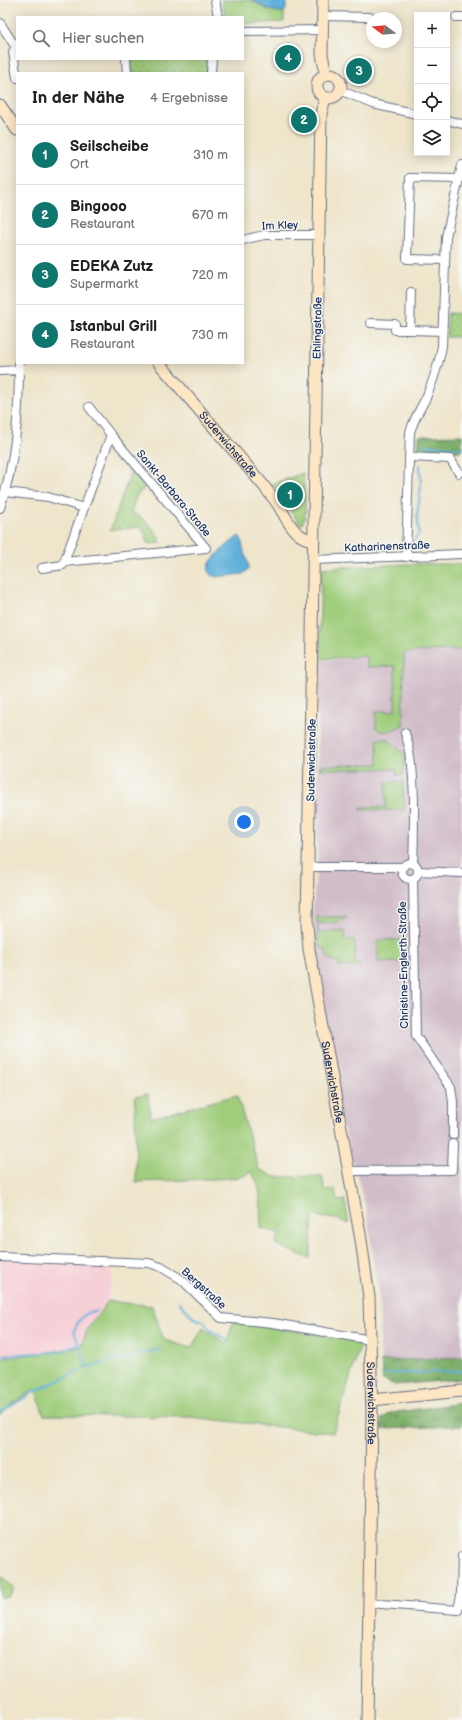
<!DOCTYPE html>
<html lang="de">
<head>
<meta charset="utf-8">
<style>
  :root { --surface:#fff; --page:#f2f2f2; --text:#222; --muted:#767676; --line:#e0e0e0; --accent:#0f766e }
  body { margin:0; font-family:"Balsamiq Sans",sans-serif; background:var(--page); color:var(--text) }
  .controls { position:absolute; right:12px; top:12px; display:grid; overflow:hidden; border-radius:0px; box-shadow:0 2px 10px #0003 }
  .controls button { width:36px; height:36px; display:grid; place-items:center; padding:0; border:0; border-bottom:1px solid var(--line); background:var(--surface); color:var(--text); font:20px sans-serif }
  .compass { position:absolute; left:366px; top:12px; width:36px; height:36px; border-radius:50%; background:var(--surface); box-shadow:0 2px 10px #0003; rotate:286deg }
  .you { position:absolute; left:244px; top:822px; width:14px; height:14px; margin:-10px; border:3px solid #fff; border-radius:50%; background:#1a73e8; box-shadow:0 0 0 6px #1a73e833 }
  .badge { display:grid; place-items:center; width:26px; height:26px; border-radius:50%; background:var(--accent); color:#fff; font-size:13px; font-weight:700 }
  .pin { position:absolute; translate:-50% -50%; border:2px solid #fff; box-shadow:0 1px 4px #0006 }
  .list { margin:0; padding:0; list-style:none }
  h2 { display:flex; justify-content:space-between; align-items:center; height:52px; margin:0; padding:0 16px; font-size:17px }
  h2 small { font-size:13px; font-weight:400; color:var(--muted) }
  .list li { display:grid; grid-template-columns:26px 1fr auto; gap:12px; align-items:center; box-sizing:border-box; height:60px; padding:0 16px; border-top:1px solid var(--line) }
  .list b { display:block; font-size:15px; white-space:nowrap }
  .list p { margin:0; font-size:13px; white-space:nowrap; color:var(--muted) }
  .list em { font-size:13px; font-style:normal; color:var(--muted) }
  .icon { flex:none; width:22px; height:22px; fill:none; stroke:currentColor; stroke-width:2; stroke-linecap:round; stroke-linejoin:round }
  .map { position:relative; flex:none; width:462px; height:1720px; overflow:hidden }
  .search { position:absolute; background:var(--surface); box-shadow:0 2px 10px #0003; left:16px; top:16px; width:228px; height:44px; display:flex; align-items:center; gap:10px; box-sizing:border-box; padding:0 14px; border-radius:0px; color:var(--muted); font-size:15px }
  .panel { position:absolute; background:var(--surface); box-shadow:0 2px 10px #0003; left:16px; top:72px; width:228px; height:292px; border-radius:0px }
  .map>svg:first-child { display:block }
  .built { fill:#f6cfd7 }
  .industrial { fill:#d1bdc9 }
  .green { fill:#a0ce7d; stroke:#5e7e6e }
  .forest { fill:url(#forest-crowns); stroke:#4e7065 }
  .park { fill:url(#park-dots); stroke:#5e7e6e }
  .water { fill:#5fb0da; stroke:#3d709c }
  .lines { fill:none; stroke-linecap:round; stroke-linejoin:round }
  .stream { stroke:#5fb0da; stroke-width:2 }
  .street-casing { stroke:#656f84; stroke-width:10 }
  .secondary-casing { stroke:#656f84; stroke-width:13 }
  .street { stroke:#fff; stroke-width:8 }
  .secondary { stroke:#fce6c4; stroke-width:11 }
  .labels { text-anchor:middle; stroke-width:3; stroke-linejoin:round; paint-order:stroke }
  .street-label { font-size:11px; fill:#1b2f5e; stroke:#f6f6f2 }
</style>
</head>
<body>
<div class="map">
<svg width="462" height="1720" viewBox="0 0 462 1720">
  <defs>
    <pattern id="forest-crowns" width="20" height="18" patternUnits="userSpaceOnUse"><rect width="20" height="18" fill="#80b16c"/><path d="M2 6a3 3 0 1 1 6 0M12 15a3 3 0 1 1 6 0" fill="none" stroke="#68905c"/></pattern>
    <pattern id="park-dots" width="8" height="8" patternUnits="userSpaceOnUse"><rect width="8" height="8" fill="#a0ce7d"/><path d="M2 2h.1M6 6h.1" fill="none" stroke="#89b16e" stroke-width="1.8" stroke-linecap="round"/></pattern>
  </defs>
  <rect width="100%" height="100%" fill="#f6f6f2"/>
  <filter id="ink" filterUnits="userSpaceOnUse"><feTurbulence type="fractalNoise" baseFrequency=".025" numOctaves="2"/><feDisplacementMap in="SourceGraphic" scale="8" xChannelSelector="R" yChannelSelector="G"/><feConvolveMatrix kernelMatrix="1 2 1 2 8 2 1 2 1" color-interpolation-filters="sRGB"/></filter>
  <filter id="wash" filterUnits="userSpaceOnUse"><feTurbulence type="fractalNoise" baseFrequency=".012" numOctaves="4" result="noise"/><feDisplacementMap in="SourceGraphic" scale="16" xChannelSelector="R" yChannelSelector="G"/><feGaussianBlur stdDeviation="0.9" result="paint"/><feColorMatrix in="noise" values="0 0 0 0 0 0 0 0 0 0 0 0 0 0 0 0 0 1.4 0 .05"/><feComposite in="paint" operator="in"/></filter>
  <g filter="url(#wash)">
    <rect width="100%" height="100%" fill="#eee5cb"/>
    <path class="built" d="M0,1253L106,1261L114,1259L108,1301L87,1330L81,1347L0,1359Z"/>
    <path class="industrial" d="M446,650L462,651V1357L381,1361L379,1295L366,1208L341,1119L320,1001L313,938V909L317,863L318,661Z"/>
    <path class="green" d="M221,0H252L266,9L284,12V22L243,24V17H226Z
      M303,473C303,487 309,512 302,524H300L272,484Z
      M407,564H462V650H443L404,653L403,725C395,728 385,736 376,728V711H395V666L367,667V656L319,659L321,568Z
      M377,739H388L405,755L403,774L397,775L396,769H319V766L378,764Z
      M386,782H403L404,810H361V807H386Z
      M317,917H347L336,923H318V933L345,931V940H355V963L360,964V966L339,967V962L329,959L326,954V949L320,947L318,943Z
      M378,940H404V962H378Z
      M148,1094L151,1118L237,1095L259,1169L274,1177L322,1176L325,1191L335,1189L337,1201L345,1200L349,1224L337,1219L313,1216L310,1259L275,1244L279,1233L261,1228C260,1210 263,1186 251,1172L244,1176L237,1178L136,1182L135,1097Z
      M108,1301L152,1306L164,1340L191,1348L203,1328L227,1344L233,1321L361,1342L333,1433L190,1417L44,1415L35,1389L9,1406L0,1415V1359L81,1347L87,1330Z
      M0,1576L4,1578L14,1589L9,1596L0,1598Z"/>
    <path class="forest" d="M462,435V451L418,453L419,436Z
      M462,1357V1379L395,1385L383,1380L381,1361Z
      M462,1403V1426L380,1429L382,1419L390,1413Z"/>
    <path class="park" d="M131,59H208L207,73H132Z
      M448,313L462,314V337H446Z
      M131,471L145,488L137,495L131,512C144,518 157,530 161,543L148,544L145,533L140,527L110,530Z"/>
    <path class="water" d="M252,0H286V10L284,12C271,13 263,6 252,0Z
      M239,536C243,540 242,542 243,548C245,556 248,560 249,569L243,574L216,577C192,569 232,542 239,536Z"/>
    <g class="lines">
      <path class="stream" d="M422,452L423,447L426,445L462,448
        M415,540L419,533L417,516L421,486L420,465
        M179,1302L194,1318L203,1321L210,1330L229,1341
        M0,1355L59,1352L79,1345
        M87,1367L74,1331C78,1321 84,1311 96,1311
        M385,1374L462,1371
        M0,1413L34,1392L87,1367L161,1349"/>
    </g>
  </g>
  <g filter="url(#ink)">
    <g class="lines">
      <g class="street-casing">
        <path id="street" d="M215,0L218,17
          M323,16L370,17
          M456,17H462
          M0,23L15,46
          M243,31L322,30
          M17,43L13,52L17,78
          M126,59L127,73
          M211,73L212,59
          M340,90L373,104L417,114
          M447,120L462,124
          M243,240L264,235H319
          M445,260L407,259L410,178L459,179
          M411,292L410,330L442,331
          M371,323L395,324V330H410
          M0,371L19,370
          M89,407L111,435
          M111,435L206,548L64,562Z
          M409,457L450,459L459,473
          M5,492L48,497L84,508
          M0,508C16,460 19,414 19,363
          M406,557L410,432C414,419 420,409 426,398C433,381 439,364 442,346L446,237L462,165
          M313,560L462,554
          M42,568L63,565L64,562
          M405,733C413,756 413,777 414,801C414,822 414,843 413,864
          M402 871a8 8 0 1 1 16 0a8 8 0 1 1-16 0Z
          M309,867H403
          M418,871L462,873
          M413,879L416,1036L451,1087L453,1102V1135
          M349,1171L452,1170L453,1144
          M0,1257L149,1263L161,1267L181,1279L221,1318L273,1323L371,1340
          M369,1603L458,1610L461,1595L462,1556"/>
      </g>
      <g class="secondary-casing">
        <g id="secondary">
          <path d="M323,0L322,54L326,75"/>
          <circle cx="329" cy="86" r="12"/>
          <path id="s1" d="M325,98L321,114L307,924L309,949L361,1240L369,1297L372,1415L367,1720"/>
          <path d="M0,105L17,130"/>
          <path id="s2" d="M159,363L264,486C268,492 273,497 277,503C287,518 293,538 313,540"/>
          <path d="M372,1400L462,1391"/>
        </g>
      </g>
      <use href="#street" class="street"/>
      <use href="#secondary" class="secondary"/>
    </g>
  </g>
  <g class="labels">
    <g class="street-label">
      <text transform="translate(280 225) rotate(-2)" y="4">Im Kley</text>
      <text transform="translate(317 328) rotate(-89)" y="4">Ehlingstraße</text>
      <text dy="4" stroke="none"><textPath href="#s2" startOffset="107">Suderwichstraße</textPath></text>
      <text transform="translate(174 493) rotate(50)" y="4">Sankt-Barbara-Straße</text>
      <text transform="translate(387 546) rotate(-2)" y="4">Katharinenstraße</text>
      <text transform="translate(311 760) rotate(-89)" y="4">Suderwichstraße</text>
      <text transform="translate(403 965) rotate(-91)" y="4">Christine-Englerth-Straße</text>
      <text dy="4" stroke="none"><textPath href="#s1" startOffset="987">Suderwichstraße</textPath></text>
      <text transform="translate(204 1288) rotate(42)" y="4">Bergstraße</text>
      <text dy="4" stroke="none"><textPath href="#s1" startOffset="1311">Suderwichstraße</textPath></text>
    </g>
  </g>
</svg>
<div class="controls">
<button>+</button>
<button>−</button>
<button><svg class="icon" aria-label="locate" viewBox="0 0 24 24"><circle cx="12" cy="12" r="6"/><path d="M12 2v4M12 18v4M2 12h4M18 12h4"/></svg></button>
<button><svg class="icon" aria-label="layers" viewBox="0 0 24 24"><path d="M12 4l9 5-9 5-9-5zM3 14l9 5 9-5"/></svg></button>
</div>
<svg class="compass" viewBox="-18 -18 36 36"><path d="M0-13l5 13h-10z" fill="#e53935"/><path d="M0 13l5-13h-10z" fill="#767676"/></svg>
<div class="you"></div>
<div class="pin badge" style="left:290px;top:495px">1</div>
<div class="pin badge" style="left:304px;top:120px">2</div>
<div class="pin badge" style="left:359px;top:71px">3</div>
<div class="pin badge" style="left:288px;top:58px">4</div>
<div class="search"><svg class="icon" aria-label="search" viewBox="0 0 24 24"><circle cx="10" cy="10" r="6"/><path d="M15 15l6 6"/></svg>Hier suchen</div>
<section class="panel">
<h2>In der Nähe<small>4 Ergebnisse</small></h2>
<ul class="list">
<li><span class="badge">1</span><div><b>Seilscheibe</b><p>Ort</p></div><em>310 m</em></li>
<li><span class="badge">2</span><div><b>Bingooo</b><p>Restaurant</p></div><em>670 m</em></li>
<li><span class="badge">3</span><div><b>EDEKA Zutz</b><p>Supermarkt</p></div><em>720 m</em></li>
<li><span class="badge">4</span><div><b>Istanbul Grill</b><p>Restaurant</p></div><em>730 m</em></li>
</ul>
</section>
</div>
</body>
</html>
